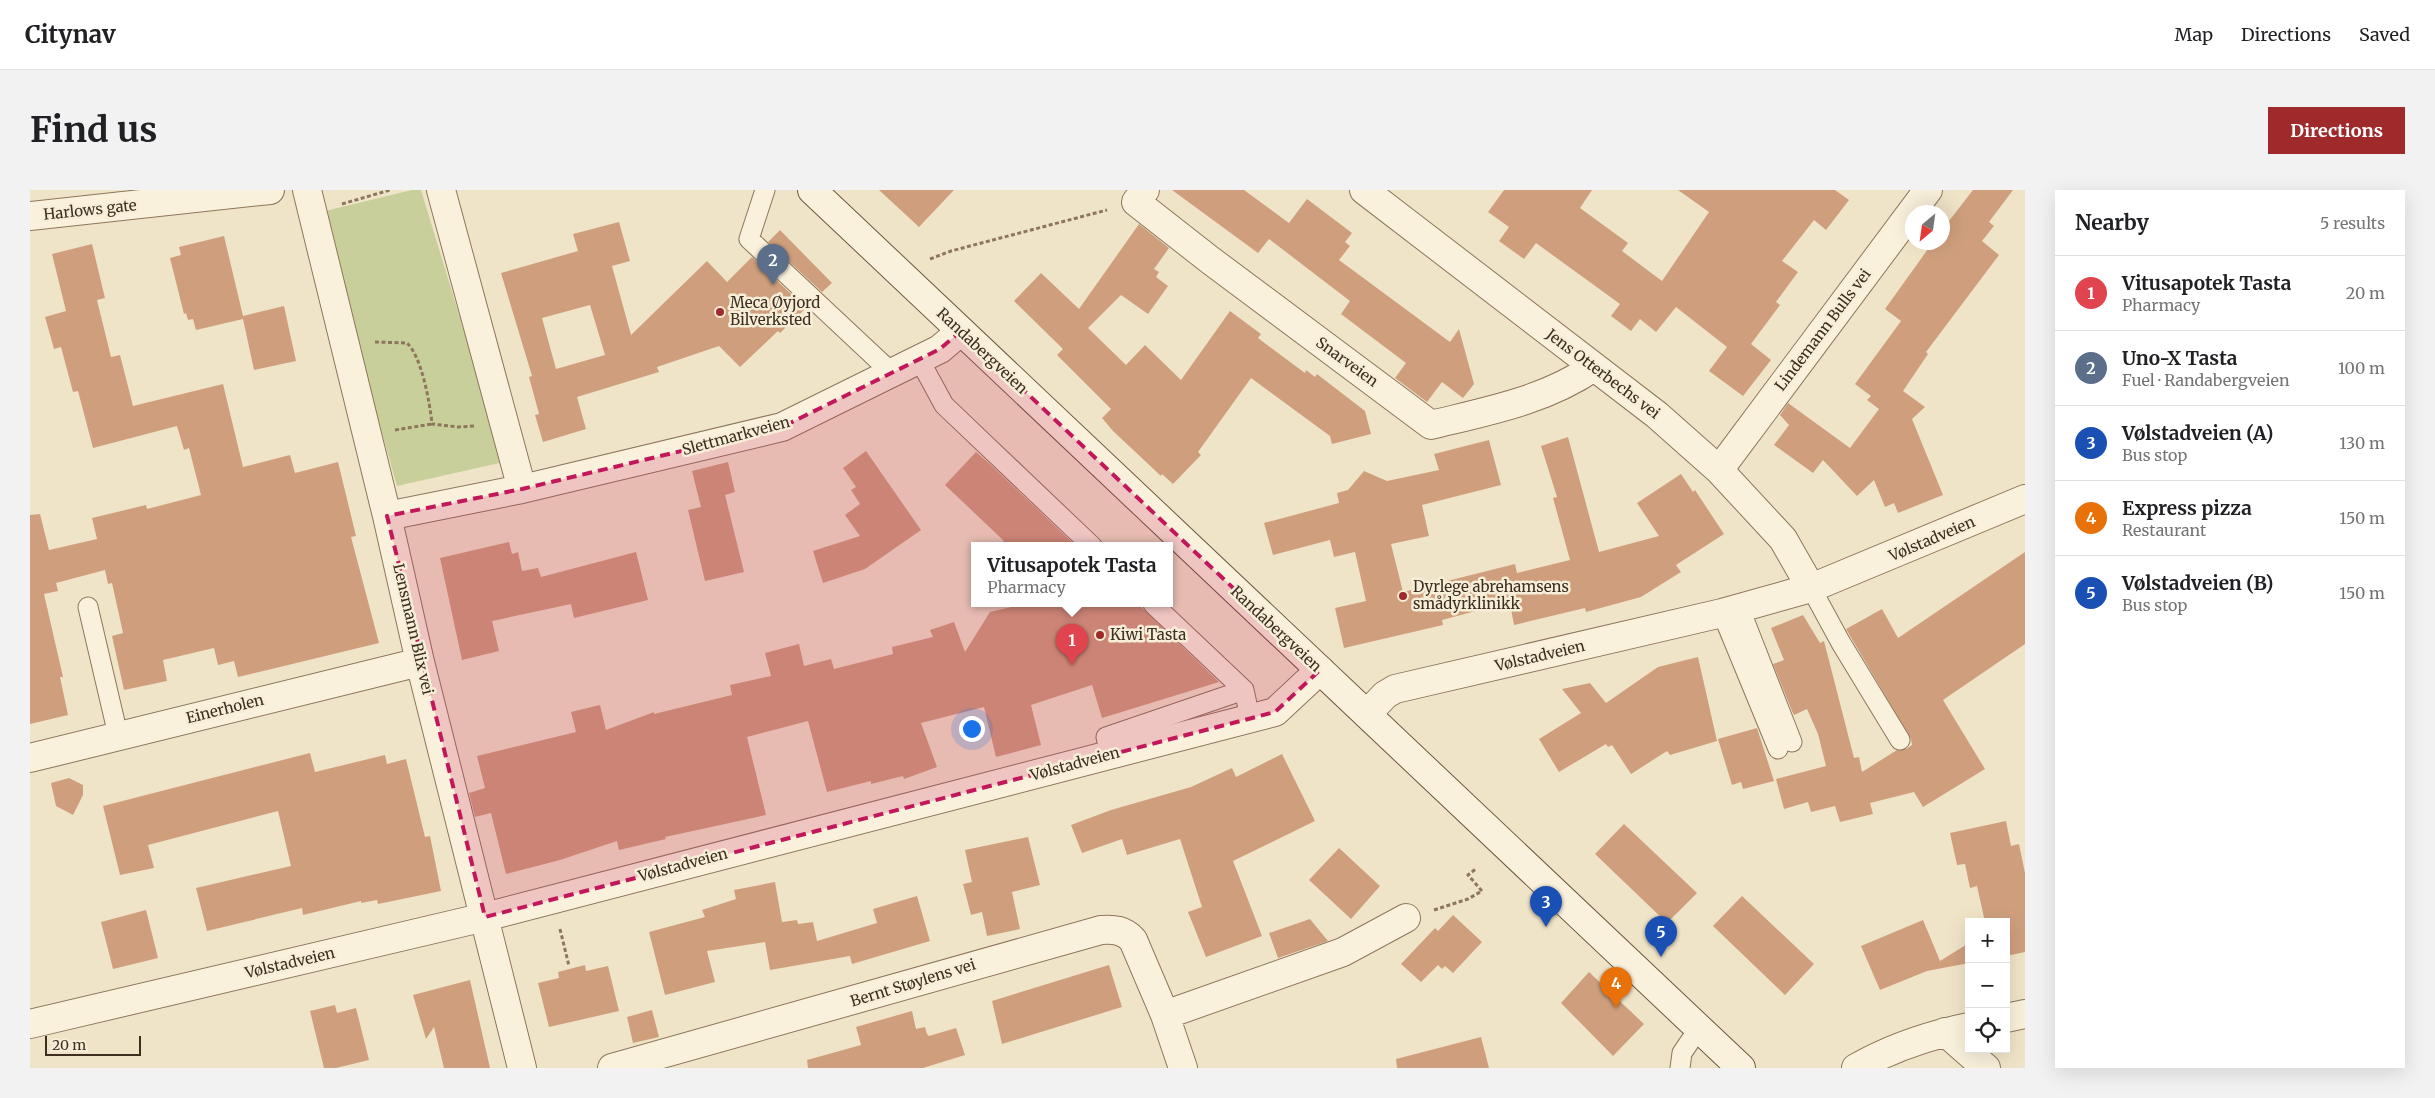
<!DOCTYPE html>
<html lang="en">
<head>
<meta charset="utf-8">
<style>
  :root { --surface:#fff; --page:#f2f2f2; --text:#202124; --muted:#757577; --line:#e0e0e0; --accent:#9e2a2b }
  body { margin:0; font-family:Merriweather,serif; background:var(--page); color:var(--text) }
  .controls { position:absolute; right:15px; bottom:15px; display:grid; overflow:hidden; border-radius:0px; box-shadow:0 5px 20px #0002 }
  .controls button { width:45px; height:45px; display:grid; place-items:center; padding:0; border:0; border-bottom:1px solid var(--line); background:var(--surface); color:var(--text); font:25px sans-serif }
  .compass { position:absolute; left:1875px; top:15px; width:45px; height:45px; border-radius:50%; background:var(--surface); box-shadow:0 5px 20px #0002; rotate:209deg }
  .scale { position:absolute; left:15px; bottom:12px; width:96px; box-sizing:border-box; padding-left:5px; border:2px solid #3d2e20; border-top:0; font-size:14px; line-height:18px; white-space:nowrap; color:#3d2e20; -webkit-text-stroke:4px #f7eed8; paint-order:stroke }
  .you { position:absolute; left:941px; top:538px; width:18px; height:18px; margin:-12px; border:4px solid #fff; border-radius:50%; background:#1a73e8; box-shadow:0 0 0 8px #1a73e833 }
  .badge { display:grid; place-items:center; width:32px; height:32px; border-radius:50%; background:var(--accent); color:#fff; font-size:16px; font-weight:700 }
  .pin { position:absolute; translate:-50% -41px; filter:drop-shadow(0 1px 2px #0008) }
  .pin::after { content:''; position:absolute; top:26px; width:18px; height:15px; background:inherit; clip-path:polygon(0 0,100% 0,50% 100%) }
  .popup { position:absolute; left:941px; top:352px; width:202px; height:65px; box-sizing:border-box; display:grid; place-content:center; border-radius:0px; background:var(--surface); filter:drop-shadow(0 1px 4px #0005); font-size:16px; white-space:nowrap; color:var(--muted) }
  .popup b { font-size:19px; color:var(--text) }
  .popup::after { content:''; position:absolute; left:50%; top:100%; margin-left:-10px; border:10px solid transparent; border-top-color:var(--surface) }
  .list { margin:0; padding:0; list-style:none }
  h2 { display:flex; justify-content:space-between; align-items:center; height:65px; margin:0; padding:0 20px; font-size:21px }
  h2 small { font-size:16px; font-weight:400; color:var(--muted) }
  .list li { display:grid; grid-template-columns:32px 1fr auto; gap:15px; align-items:center; box-sizing:border-box; height:75px; padding:0 20px; border-top:1px solid var(--line) }
  .list b { display:block; font-size:19px; white-space:nowrap }
  .list p { margin:0; font-size:16px; white-space:nowrap; color:var(--muted) }
  .list em { font-size:16px; font-style:normal; color:var(--muted) }
  .icon { flex:none; width:28px; height:28px; fill:none; stroke:currentColor; stroke-width:2; stroke-linecap:round; stroke-linejoin:round }
  .map { position:relative; flex:none; width:1995px; height:878px; overflow:hidden; border-radius:0px }
  header { display:flex; align-items:center; gap:30px; box-sizing:border-box; height:70px; padding:0 25px; background:var(--surface); border-bottom:1px solid var(--line) }
  header strong { font-size:24px }
  nav { display:flex; gap:28px; margin-inline-start:auto; font-size:18px }
  .intro { display:flex; align-items:center; justify-content:space-between; box-sizing:border-box; height:120px; padding:0 30px }
  h1 { margin:0; font-size:35px }
  .button { padding:12px 22px; border-radius:0px; background:var(--accent); color:#fff; font-size:18px; font-weight:700 }
  main { display:flex; gap:30px; padding:0 30px }
  aside { flex:1; background:var(--surface); border-radius:0px; box-shadow:0 5px 20px #0002 }
  .map>svg:first-child { display:block }
  .green { fill:#c9cf9b }
  .building { fill:#cf9f7d; fill-rule:evenodd }
  .lines { fill:none; stroke-linecap:round; stroke-linejoin:round }
  .lane-casing { stroke:#8d765c; stroke-width:21 }
  .street-casing { stroke:#8d765c; stroke-width:30 }
  .secondary-casing { stroke:#6f573f; stroke-width:30 }
  .path { stroke:#8d765c; stroke-width:3; stroke-dasharray:4 2.5; stroke-linecap:butt }
  .lane { stroke:#faf1dc; stroke-width:19 }
  .street { stroke:#faf1dc; stroke-width:28 }
  .secondary { stroke:#faf1dc; stroke-width:28 }
  .marked { fill:#c2185b; fill-opacity:0.2; stroke:#c2185b; stroke-width:4; stroke-dasharray:10 6; stroke-linejoin:round }
  .poi-dot { fill:#9e2a2b; stroke:#f7eed8; stroke-width:2 }
  .labels { text-anchor:middle; stroke-width:5; stroke-linejoin:round; paint-order:stroke }
  .street-label { font-size:15px; fill:#3d2e20; stroke:#f7eed8 }
  .poi-label { font-size:15px; fill:#3d2e20; stroke:#f7eed8; text-anchor:start }
</style>
</head>
<body>
<header>
<strong>Citynav</strong>
<nav><a>Map</a><a>Directions</a><a>Saved</a></nav>
</header>
<div class="intro"><h1>Find us</h1><a class="button">Directions</a></div>
<main>
<div class="map">
<svg width="1995" height="878" viewBox="0 0 1995 878">
  <rect width="100%" height="100%" fill="#f0e4c8"/>
  <path class="green" d="M382,0H391L474,272L367,296L325,147L295,21Z"/>
  <path class="building" d="M849,0H924L889,37Z
    M1142,0H1214L1259,33L1277,9L1322,43L1315,52L1320,56L1309,70L1420,152L1429,139L1444,194L1433,208L1412,192L1397,212L1365,188L1376,173L1311,124L1320,111L1239,49L1228,63Z
    M1474,0H1562L1550,18L1598,53L1592,61L1632,91L1679,22L1648,0H1805L1819,10L1796,40L1784,30L1752,71L1768,82L1746,112L1750,115L1721,154L1741,170L1713,206L1679,181L1697,157L1646,117L1626,142L1610,129L1601,141L1581,126L1590,114L1506,53L1494,69L1469,51L1479,37L1458,22Z
    M1943,0H1983L1959,32L1964,36L1952,51L1969,65L1896,162L1898,164L1873,201L1895,217L1882,229L1913,305L1868,323L1864,313L1855,317L1844,290L1827,306L1793,270L1783,283L1744,255L1759,235L1750,225L1758,213L1820,258L1849,219L1837,210L1841,206L1825,194L1871,131L1855,119L1903,52H1912V40Z
    M589,32L600,71L582,76L601,145L677,71L697,92L722,67L776,118L750,143L748,141L710,177L689,156L627,177L629,182L547,207L556,239L513,252L505,225L509,224L499,187L502,186L471,83L548,61L543,44ZM560,115L575,165L526,179L512,128Z
    M1109,34L1139,58L1124,79L1129,82L1126,87L1138,96L1118,124L1091,105L1058,138L1096,175L1115,155L1151,190L1200,121L1231,144L1228,148L1275,183L1276,180L1285,187L1287,184L1335,221L1341,244L1302,254L1300,246L1221,188L1168,262L1171,265L1143,294L1132,284L1131,286L1083,241L1072,228L1081,219L1027,165L1033,159L984,111L1011,83L1049,119Z
    M750,40L802,93L792,102L738,52Z
    M194,46L213,126L254,116L266,171L224,180L213,129L166,140L163,129L158,130L156,123L154,124L140,68L151,65L149,57Z
    M62,54L75,108L67,110L81,167L90,165L103,216L193,194L213,277L260,265L265,283L308,272L326,346L321,347L349,453L208,487L204,471L188,475L184,458L133,470L137,491L94,500L82,446L93,443L82,393L78,394L75,380L26,393L28,401L14,404L33,487H30L38,525L0,534V325L10,324L19,360L67,349L62,328L116,315L117,319L171,305L159,258L154,260L147,236L63,258L48,201L43,202L31,157L24,159L15,127L36,121L22,64Z
    M1538,247L1569,362L1629,346L1607,313L1651,284L1663,302L1665,300L1694,344L1646,375L1651,382L1611,407L1556,422L1555,418L1484,435L1481,419L1473,420L1472,414L1412,430L1413,435L1314,458L1305,418L1336,411L1325,362L1304,367L1300,350L1243,365L1234,333L1309,313L1307,303L1318,300L1334,281L1357,291L1409,280L1404,264L1459,250L1471,295L1392,315L1399,346L1361,354L1373,402L1485,374L1487,383L1540,370L1523,308L1527,307L1511,256Z
    M836,261L891,340L835,379L793,393L783,361L830,346L815,325L830,314L821,300L826,297L813,278Z
    M946,262L962,276L1046,356H975L973,350L915,295Z
    M698,272L705,302L695,305L714,382L675,391L658,320L671,317L662,281Z
    M479,352L482,364L488,362L492,381L508,378L511,387L606,362L618,410L544,428L541,414L462,431L469,461L432,470L410,368Z
    M1995,362V454L1913,510L1955,579L1893,617L1884,602L1840,613L1843,624L1810,632L1805,616L1781,622L1778,612L1754,619L1746,589L1796,576L1788,544L1777,519L1764,525L1762,521L1743,474L1754,470L1741,438L1773,425L1790,453L1794,451L1824,568L1829,567L1832,582L1867,560L1876,559L1882,555L1881,549L1816,439L1852,419L1868,448Z
    M994,414H1108L1189,492L1072,528L1062,495L1001,515L1011,555L966,567L954,517L891,533L907,577L874,589L873,586L841,594V591L797,602L778,531L717,547L736,625L635,647L636,649L589,660L587,651L530,670L476,684L461,623L445,627L439,603L455,598L447,566L546,542L541,522L570,515L576,540L624,522V524L702,505L700,495L741,486L735,463L769,454L774,476L801,469L804,479L863,464L862,457L903,447L900,440L924,432L935,462L960,422Z
    M1668,467L1687,551L1640,565L1637,561L1601,584L1582,555L1578,557L1576,554L1529,582L1509,549L1551,523L1532,499L1560,493L1576,513L1628,477Z
    M1727,538L1744,591L1713,599L1711,592L1702,595L1688,549Z
    M280,563L285,582L355,565L357,574L376,569L395,647L400,646L411,701L348,714L347,710L331,713V711L273,725L272,718L177,741L166,698L261,676L248,621L118,655L124,678L90,685L73,616Z
    M1252,564L1285,631L1203,671L1232,746L1176,767L1158,722L1172,717L1150,649L1097,665L1092,649L1052,663L1041,635L1081,620L1161,597L1202,578L1206,587Z
    M39,588L53,595V605L43,625L26,616L21,593Z
    M1976,631L1981,656L1989,654L1995,683V762L1976,766V732H1955L1947,696L1940,698L1935,674L1927,675L1920,643Z
    M1594,634L1667,703L1637,733L1565,664Z
    M998,647L1010,695L982,702L990,739L957,746L952,722L941,725L933,694L942,692L935,660Z
    M1309,658L1350,696L1321,729L1279,690Z
    M745,692L752,732L767,730L768,734L783,732L787,751L847,733L843,719L887,706L900,751L822,774L820,766L740,780L735,752L677,761L685,792L635,805L619,742L675,727L672,720L706,709L704,700Z
    M1712,706L1784,774L1755,805L1683,736Z
    M116,720L128,768L83,779L71,732Z
    M1423,725L1452,752L1423,783L1415,776L1412,779L1408,775L1391,792L1371,774L1405,738L1408,741Z
    M1280,729L1298,751L1248,768L1239,743Z
    M1893,730L1910,771L1939,753V773L1897,781L1850,800L1831,756Z
    M555,775L556,781L578,776L589,821L519,837L508,793L529,788L528,782Z
    M1079,775L1092,817L972,854L962,811Z
    M1559,782L1614,834L1583,866L1531,813Z
    M440,790L460,878H414L404,837L396,849L383,805Z
    M305,815L307,823L326,818L339,870L306,878H294L280,821Z
    M622,820L629,847L603,853L597,827Z
    M882,821L886,839L895,837L897,844L899,846L926,838L935,865L893,878H778L777,870L831,855L826,837Z
    M1451,847L1459,878H1367L1366,869Z"/>
  <g class="lines">
    <g class="lane-casing">
      <path id="lane" d="M735,0L719,49L862,183
        M889,169L914,215L1062,356
        M1781,398L1811,453L1870,550
        M1123,414L1214,500L1220,528
        M58,417L88,545
        M1710,419L1762,552
        M1692,423L1748,559
        M1080,565L1076,547L1214,500
        M1650,878L1652,863L1669,838"/>
    </g>
    <g class="street-casing">
      <path id="street" d="M277,0L357,326L390,472L492,878
        M411,0L492,299
        M1115,0L1106,12L1180,70L1401,235C1458,221 1514,211 1564,177
        M1334,0L1627,225L1689,280L1753,349L1781,398
        M0,26L240,0
        M1689,280L1898,0
        M357,326L492,299L752,237L910,159L931,141
        M1337,524L1355,505L1365,499L1692,423L1781,398L1995,309
        M0,568L390,472
        M1135,825L1313,762L1376,728
        M1976,828L1995,824
        M0,834L455,727L1245,522L1290,480
        M1915,842L1956,878
        M582,878L1071,740C1084,739 1094,740 1103,750L1135,825L1153,878
        M1826,878C1861,858 1900,845 1939,837"/>
    </g>
    <g class="secondary-casing">
      <path id="secondary" d="M782,0L1711,878"/>
    </g>
    <path class="path" d="M312,14L360,0
      M900,69L921,61L1077,20
      M345,152L377,153C392,167 400,214 402,234L428,237L445,236
      M365,240L402,234
      M1404,720L1438,709L1452,701L1438,685L1447,678
      M530,739L539,776"/>
    <use href="#lane" class="lane"/>
    <use href="#street" class="street"/>
    <use href="#secondary" class="secondary"/>
  </g>
  <path class="marked" d="M931,141L1290,480L1245,522L455,727L357,326L492,299L752,237L910,159Z"/>
  <g class="poi-dot">
    <circle cx="690" cy="122" r="5"/>
    <circle cx="1373" cy="406" r="5"/>
    <circle cx="1070" cy="445" r="5"/>
  </g>
  <g class="labels">
    <g class="street-label">
      <text transform="translate(60 20) rotate(-6)" y="5">Harlows gate</text>
      <text transform="translate(1793 140) rotate(-53)" y="5">Lindemann Bulls vei</text>
      <text transform="translate(952 161) rotate(43)" y="5">Randabergveien</text>
      <text transform="translate(1317 172) rotate(36)" y="5">Snarveien</text>
      <text transform="translate(1573 184) rotate(37)" y="5">Jens Otterbechs vei</text>
      <text transform="translate(706 246) rotate(-15)" y="5">Slettmarkveien</text>
      <text transform="translate(1902 349) rotate(-23)" y="5">Vølstadveien</text>
      <text transform="translate(383 439) rotate(77)" y="5">Lensmann Blix vei</text>
      <text transform="translate(1246 439) rotate(43)" y="5">Randabergveien</text>
      <text transform="translate(1510 466) rotate(-13)" y="5">Vølstadveien</text>
      <text transform="translate(195 519) rotate(-14)" y="5">Einerholen</text>
      <text transform="translate(1045 574) rotate(-15)" y="5">Vølstadveien</text>
      <text transform="translate(653 675) rotate(-15)" y="5">Vølstadveien</text>
      <text transform="translate(260 773) rotate(-13)" y="5">Vølstadveien</text>
      <text transform="translate(883 793) rotate(-17)" y="5">Bernt Støylens vei</text>
    </g>
    <g class="poi-label">
      <text x="700" y="118">Meca Øyjord<tspan x="700" dy="17">Bilverksted</tspan></text>
      <text x="1383" y="402">Dyrlege abrehamsens<tspan x="1383" dy="17">smådyrklinikk</tspan></text>
      <text x="1080" y="450">Kiwi Tasta</text>
    </g>
  </g>
</svg>
<div class="controls">
<button>+</button>
<button>−</button>
<button><svg class="icon" aria-label="locate" viewBox="0 0 24 24"><circle cx="12" cy="12" r="6"/><path d="M12 2v4M12 18v4M2 12h4M18 12h4"/></svg></button>
</div>
<svg class="compass" viewBox="-18 -18 36 36"><path d="M0-13l5 13h-10z" fill="#e53935"/><path d="M0 13l5-13h-10z" fill="#757577"/></svg>
<div class="scale">20 m</div>
<div class="you"></div>
<div class="pin badge" style="left:1042px;top:475px;background:#e0444e">1</div>
<div class="popup"><b>Vitusapotek Tasta</b>Pharmacy</div>
<div class="pin badge" style="left:743px;top:95px;background:#5c6f8a">2</div>
<div class="pin badge" style="left:1516px;top:737px;background:#1a4fb4">3</div>
<div class="pin badge" style="left:1586px;top:818px;background:#e8710a">4</div>
<div class="pin badge" style="left:1631px;top:767px;background:#1a4fb4">5</div>
</div>
<aside>
<h2>Nearby<small>5 results</small></h2>
<ul class="list">
<li><span class="badge" style="background:#e0444e">1</span><div><b>Vitusapotek Tasta</b><p>Pharmacy</p></div><em>20 m</em></li>
<li><span class="badge" style="background:#5c6f8a">2</span><div><b>Uno-X Tasta</b><p>Fuel · Randabergveien</p></div><em>100 m</em></li>
<li><span class="badge" style="background:#1a4fb4">3</span><div><b>Vølstadveien (A)</b><p>Bus stop</p></div><em>130 m</em></li>
<li><span class="badge" style="background:#e8710a">4</span><div><b>Express pizza</b><p>Restaurant</p></div><em>150 m</em></li>
<li><span class="badge" style="background:#1a4fb4">5</span><div><b>Vølstadveien (B)</b><p>Bus stop</p></div><em>150 m</em></li>
</ul>
</aside>
</main>
</body>
</html>
